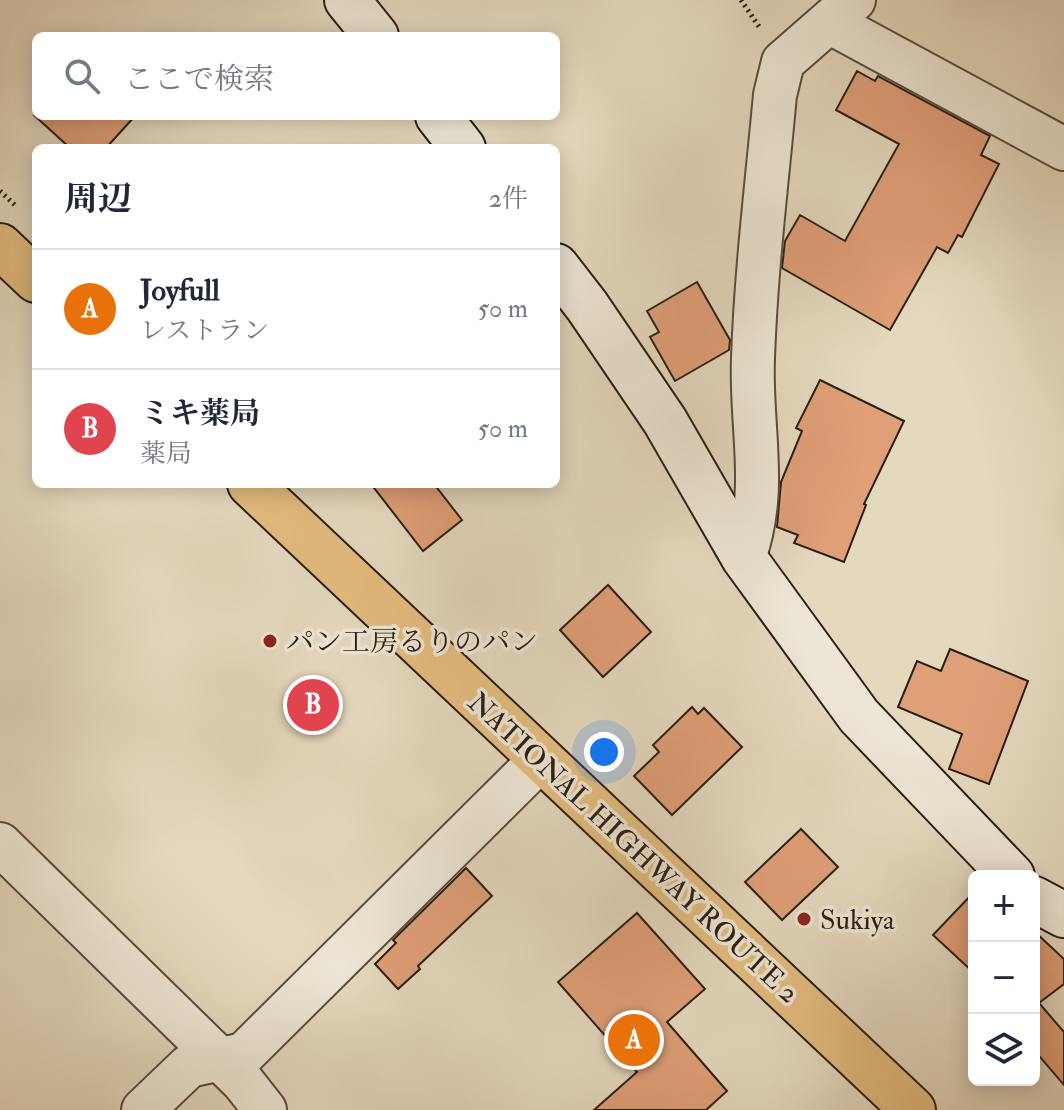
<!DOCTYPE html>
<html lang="ja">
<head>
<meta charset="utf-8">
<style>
  :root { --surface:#fff; --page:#f2f2f3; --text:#1f2937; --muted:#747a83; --line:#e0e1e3; --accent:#d93025 }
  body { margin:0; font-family:"IM FELL Double Pica","Noto Serif JP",serif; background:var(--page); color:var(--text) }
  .controls { position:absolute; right:24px; bottom:24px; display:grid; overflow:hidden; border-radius:12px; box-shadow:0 4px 20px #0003 }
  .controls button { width:72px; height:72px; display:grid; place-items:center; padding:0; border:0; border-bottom:2px solid var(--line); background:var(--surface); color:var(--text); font:40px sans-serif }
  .you { position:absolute; left:604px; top:752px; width:28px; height:28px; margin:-20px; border:6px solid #fff; border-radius:50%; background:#1a73e8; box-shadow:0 0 0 12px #1a73e833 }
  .badge { display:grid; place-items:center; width:52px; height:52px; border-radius:50%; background:var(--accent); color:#fff; font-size:26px; font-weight:700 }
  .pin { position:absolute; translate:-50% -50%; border:4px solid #fff; box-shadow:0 2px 8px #0006 }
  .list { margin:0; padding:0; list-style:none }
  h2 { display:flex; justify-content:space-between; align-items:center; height:104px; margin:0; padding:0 32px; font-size:34px }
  h2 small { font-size:26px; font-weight:400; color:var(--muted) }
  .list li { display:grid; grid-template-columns:52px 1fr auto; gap:24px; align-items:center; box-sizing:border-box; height:120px; padding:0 32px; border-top:2px solid var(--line) }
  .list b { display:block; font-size:30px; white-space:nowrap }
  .list p { margin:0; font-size:26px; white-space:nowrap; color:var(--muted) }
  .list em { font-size:26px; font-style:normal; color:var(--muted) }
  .icon { flex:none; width:44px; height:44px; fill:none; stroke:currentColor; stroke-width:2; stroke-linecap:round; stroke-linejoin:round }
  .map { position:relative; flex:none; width:1064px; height:1110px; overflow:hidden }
  .search { position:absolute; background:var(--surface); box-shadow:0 4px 20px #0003; left:32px; top:32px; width:528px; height:88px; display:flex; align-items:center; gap:20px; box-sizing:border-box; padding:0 28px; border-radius:12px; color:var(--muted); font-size:30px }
  .panel { position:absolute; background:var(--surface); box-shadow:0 4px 20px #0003; left:32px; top:144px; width:528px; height:344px; border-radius:12px }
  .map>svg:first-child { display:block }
  .building { fill:#df9f77; stroke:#291e13; stroke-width:2 }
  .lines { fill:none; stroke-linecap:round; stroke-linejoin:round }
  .street-casing { stroke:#584c3e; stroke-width:46 }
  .secondary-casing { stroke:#291e13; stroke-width:48 }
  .highway-casing { stroke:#291e13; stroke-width:48 }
  .path { stroke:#291e13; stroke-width:5; stroke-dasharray:2 4; stroke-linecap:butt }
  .street { stroke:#ede6d4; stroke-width:42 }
  .secondary { stroke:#ede6d4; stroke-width:44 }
  .highway { stroke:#e2bc7e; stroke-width:44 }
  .poi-dot { fill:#8f2418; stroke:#ede6d4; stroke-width:3 }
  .labels { text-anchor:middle; stroke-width:7; stroke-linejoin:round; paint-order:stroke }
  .poi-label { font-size:28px; fill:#291e13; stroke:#ede6d4; text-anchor:start }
  .street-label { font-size:28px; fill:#291e13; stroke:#ede6d4 }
</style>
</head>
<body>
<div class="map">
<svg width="1064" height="1110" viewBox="0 0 1064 1110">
  <rect width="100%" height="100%" fill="#e4d8bd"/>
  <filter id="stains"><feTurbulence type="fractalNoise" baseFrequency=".0025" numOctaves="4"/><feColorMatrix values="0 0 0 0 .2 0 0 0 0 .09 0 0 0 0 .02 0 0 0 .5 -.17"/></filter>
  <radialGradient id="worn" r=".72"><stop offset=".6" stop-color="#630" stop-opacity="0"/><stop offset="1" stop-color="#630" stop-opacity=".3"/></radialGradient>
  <path class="building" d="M857,71L875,81L878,76L990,136L981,155L999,164L962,237L958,235L948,253L937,247L890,330L782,268L785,241L800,215L845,241L899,144L836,110Z
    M35,116H135L106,148H70Z
    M697,282L730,340L729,350L675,381L650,337L659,332L647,311Z
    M820,380L904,421L864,504L866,505L844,562L794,543L798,535L777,527L781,482L802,431L796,428Z
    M371,484H434L462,520L423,551Z
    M608,585L651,632L603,677L560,630Z
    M950,649L1028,681L989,784L949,769L962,734L898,707L917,661L941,671Z
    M692,707L698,714L704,708L742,747L672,815L634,776L659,752L653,745Z
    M801,829L838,867L782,920L745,882Z
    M466,868L492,896L418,966L420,969L398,989L375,964L396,943L393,940Z
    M974,892V973L933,935Z
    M637,913L705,989L667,1022L727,1091L706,1110H594L637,1072L558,982Z
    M1034,931L1064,959V984L1039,1003L1064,1032V1085L1034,1050Z"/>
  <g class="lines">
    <g class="street-casing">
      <path id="street" d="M829,22L1064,149
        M744,558C769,488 750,428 753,358C756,270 767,182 775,95L783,62L854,0
        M0,844L243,1082L265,1110
        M143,1110L189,1066L244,1054L540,760"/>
    </g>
    <g class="secondary-casing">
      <path id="secondary" d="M347,0L376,36
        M438,116L463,148
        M556,266L587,306L665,421L744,558L859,716L1012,876
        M1034,899L1064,915"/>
    </g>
    <g class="highway-casing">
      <path id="highway" d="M0,246L36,280
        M250,484L913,1110"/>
    </g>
    <path class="path" d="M741,0L760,28
      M0,191L17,207"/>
    <use href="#street" class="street"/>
    <use href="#secondary" class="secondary"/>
    <use href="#highway" class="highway"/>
  </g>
  <g class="poi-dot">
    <circle cx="270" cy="641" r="8"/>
    <circle cx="804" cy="919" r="8"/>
  </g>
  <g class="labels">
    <g class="poi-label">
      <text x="286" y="651">パン工房るりのパン</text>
      <text x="820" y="929">Sukiya</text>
    </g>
    <g class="street-label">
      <text transform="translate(634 847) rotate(43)" y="10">NATIONAL HIGHWAY ROUTE 2</text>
    </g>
  </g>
  <rect width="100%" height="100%" filter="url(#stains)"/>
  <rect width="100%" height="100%" fill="url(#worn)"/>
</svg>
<div class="controls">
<button>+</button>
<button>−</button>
<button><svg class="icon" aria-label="layers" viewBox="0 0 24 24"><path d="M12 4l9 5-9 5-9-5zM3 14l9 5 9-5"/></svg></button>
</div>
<div class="you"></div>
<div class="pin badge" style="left:634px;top:1040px;background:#e8710a">A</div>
<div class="pin badge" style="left:313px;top:705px;background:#e0444e">B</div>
<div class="search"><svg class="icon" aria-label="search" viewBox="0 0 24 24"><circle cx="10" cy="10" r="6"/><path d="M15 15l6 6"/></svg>ここで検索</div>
<section class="panel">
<h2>周辺<small>2件</small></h2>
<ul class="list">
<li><span class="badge" style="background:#e8710a">A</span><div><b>Joyfull</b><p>レストラン</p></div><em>50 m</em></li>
<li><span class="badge" style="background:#e0444e">B</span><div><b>ミキ薬局</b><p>薬局</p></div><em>50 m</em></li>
</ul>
</section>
</div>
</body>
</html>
